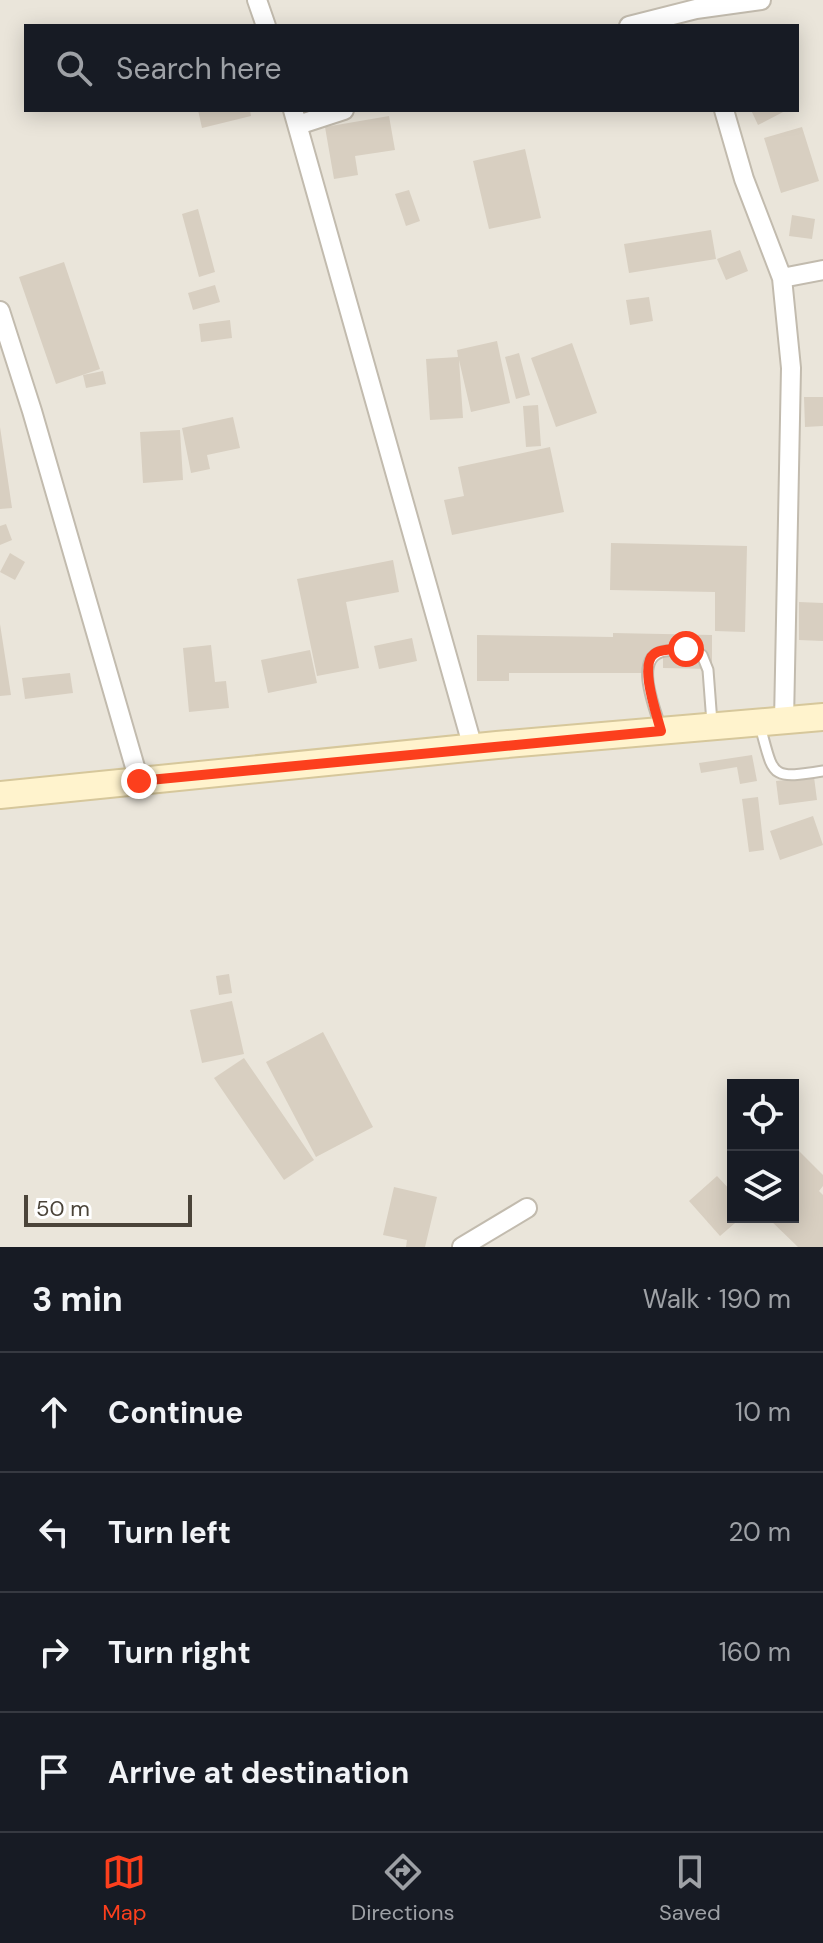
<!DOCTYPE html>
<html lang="en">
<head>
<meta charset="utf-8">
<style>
  :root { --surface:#171b24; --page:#20242c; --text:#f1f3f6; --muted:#9ea1a6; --line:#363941; --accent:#fc3f1d }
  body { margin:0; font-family:"DM Sans",sans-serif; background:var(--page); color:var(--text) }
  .controls { position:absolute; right:24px; bottom:24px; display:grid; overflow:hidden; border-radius:0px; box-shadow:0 4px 20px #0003 }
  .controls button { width:72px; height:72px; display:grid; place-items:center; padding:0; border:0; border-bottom:2px solid var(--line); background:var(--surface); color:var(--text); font:40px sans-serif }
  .scale { position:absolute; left:24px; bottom:20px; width:168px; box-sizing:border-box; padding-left:8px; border:4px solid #4b4439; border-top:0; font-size:22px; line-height:28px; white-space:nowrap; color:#4b4439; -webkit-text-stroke:6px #fff; paint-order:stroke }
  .stop { position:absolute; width:24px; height:24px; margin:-18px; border:6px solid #fc3f1d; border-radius:50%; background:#fff }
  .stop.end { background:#fc3f1d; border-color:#fff; box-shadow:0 2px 8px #0008 }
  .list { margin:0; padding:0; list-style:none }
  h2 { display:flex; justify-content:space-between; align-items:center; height:104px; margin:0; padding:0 32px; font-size:34px }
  h2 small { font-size:26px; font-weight:400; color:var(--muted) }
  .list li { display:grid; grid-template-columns:52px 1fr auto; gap:24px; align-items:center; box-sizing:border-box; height:120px; padding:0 32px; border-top:2px solid var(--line) }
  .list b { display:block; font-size:30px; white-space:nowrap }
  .list em { font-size:26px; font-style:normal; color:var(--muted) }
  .icon { flex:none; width:44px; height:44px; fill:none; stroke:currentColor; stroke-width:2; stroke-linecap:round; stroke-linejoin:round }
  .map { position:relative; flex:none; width:823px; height:1247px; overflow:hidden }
  .search { position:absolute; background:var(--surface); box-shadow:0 4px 20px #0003; left:24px; right:24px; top:24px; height:88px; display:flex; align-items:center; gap:20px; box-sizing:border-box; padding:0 28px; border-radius:0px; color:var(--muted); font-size:30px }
  .sheet { height:584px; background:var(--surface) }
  nav { display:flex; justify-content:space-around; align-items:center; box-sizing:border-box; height:112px; border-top:2px solid var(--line); background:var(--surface); font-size:22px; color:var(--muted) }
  nav a { display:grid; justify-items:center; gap:4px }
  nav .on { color:var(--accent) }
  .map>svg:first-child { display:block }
  .residential { fill:#eae5da; fill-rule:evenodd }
  .building { fill:#d8cfc1 }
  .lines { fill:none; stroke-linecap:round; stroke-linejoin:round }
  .service-casing { stroke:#c2bbae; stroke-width:13 }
  .minor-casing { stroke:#c2bbae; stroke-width:22 }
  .secondary-casing { stroke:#d6c79b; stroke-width:30 }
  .service { stroke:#fff; stroke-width:9 }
  .minor { stroke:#fff; stroke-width:18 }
  .secondary { stroke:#fff3cd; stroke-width:26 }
  .route { stroke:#fc3f1d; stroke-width:10 }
</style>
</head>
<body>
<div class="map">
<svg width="823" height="1247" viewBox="0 0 823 1247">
  <rect width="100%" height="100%" fill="#f6f3ec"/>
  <path class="residential" d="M0,0H823V1247H0ZM26,26H797V110H26ZM733,1085H793V1217H733Z"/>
  <path class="building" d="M198,110H250L251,116L202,128Z
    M751,110H787L758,125Z
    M389,116L395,150L355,156L358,175L334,179L325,127Z
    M802,127L819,181L781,193L764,138Z
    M525,149L541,218L489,229L473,161Z
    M409,190L420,221L406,226L395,194Z
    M198,209L215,272L199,277L182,214Z
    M792,215L815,219L812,239L789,236Z
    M711,230L716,259L629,273L624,244Z
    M740,250L748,271L726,280L717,259Z
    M64,262L100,369L56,384L19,277Z
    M215,285L220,302L193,310L188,293Z
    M649,297L653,321L630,325L626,300Z
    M230,320L232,338L201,342L199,324Z
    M497,341L510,403L471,412L459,360L463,418L430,420L426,359L458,357L457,350Z
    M572,343L597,413L556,427L531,358Z
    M519,353L530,395L516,399L505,357Z
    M103,371L106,384L86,388L83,375Z
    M804,397H823V426L805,427Z
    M538,405L541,446L526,447L523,406Z
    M233,417L240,448L207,455L210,469L191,473L182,428Z
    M0,427L12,508L0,509Z
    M180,430L183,480L143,483L140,432Z
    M550,447L564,512L452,535L444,500L464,496L458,467Z
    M6,524L12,540L0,545V526Z
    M611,543L747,546L745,632L715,631V592L610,590Z
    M10,553L25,562L15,580L0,572Z
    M393,560L399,592L346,602L359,668L317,676L297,579Z
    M799,602L823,603V641L799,640Z
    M0,624L11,695L0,696Z
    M613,633L712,635V669L663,668V655H648L647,673H509V681H477V635L613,637Z
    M412,638L417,661L379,669L374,646Z
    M211,645L215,682L226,681L229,708L189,712L183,648Z
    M310,650L317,683L268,693L261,660Z
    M70,673L73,693L25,699L22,678Z
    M752,755L757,781L740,784L737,767L701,773L699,763Z
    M814,777L817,800L779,805L776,781Z
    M758,797L764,850L749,852L742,799Z
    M813,816L823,845L780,860L770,831Z
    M229,974L232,993L219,995L216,976Z
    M232,1001L244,1054L202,1063L190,1010Z
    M323,1032L373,1127L316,1157L266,1062Z
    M244,1058L314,1160L284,1180L214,1078Z
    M793,1145L823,1175V1186L819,1191L823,1195V1247H798L767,1217H793Z
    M717,1176L733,1193V1217H742L720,1236L689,1201Z
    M394,1187L437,1197L425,1247H406L407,1240L383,1235Z"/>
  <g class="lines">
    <g class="service-casing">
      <path id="service" d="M760,726C774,776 769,780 823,771
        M661,729C655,708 632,656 665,651C679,649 689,650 702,655L708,670L712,723"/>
    </g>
    <g class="minor-casing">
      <path id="minor" d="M257,0L266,26
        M629,26L696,9L761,0
        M293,110L473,748
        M724,110L744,179L782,278L791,368L784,721
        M298,125L344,110
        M782,278L823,270
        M0,311L32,411L139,781
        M462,1247L527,1208"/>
    </g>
    <g class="secondary-casing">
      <path id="secondary" d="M0,795L497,745L823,717"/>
    </g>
    <use href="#service" class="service"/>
    <use href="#minor" class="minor"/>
    <use href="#secondary" class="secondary"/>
  </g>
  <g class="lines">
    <path class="route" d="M139,781L661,731C657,715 639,665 654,654C661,648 677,650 686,649"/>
  </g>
</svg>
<div class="controls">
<button><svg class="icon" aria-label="locate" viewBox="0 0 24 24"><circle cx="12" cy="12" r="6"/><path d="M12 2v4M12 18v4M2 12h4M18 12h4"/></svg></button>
<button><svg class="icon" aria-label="layers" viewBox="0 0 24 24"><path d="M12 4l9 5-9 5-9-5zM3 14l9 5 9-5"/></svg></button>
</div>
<div class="scale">50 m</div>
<div class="stop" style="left:686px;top:649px"></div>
<div class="stop end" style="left:139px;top:781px"></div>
<div class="search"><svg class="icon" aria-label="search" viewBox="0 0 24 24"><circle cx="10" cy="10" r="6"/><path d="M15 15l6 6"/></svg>Search here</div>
</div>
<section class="sheet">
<h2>3 min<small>Walk · 190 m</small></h2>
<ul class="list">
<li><svg class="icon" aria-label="ahead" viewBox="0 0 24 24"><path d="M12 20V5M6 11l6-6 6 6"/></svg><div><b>Continue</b></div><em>10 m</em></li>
<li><svg class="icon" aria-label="left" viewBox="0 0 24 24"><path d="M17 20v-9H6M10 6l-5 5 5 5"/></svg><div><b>Turn left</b></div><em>20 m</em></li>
<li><svg class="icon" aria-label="right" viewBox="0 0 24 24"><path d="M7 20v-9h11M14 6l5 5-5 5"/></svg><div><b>Turn right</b></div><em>160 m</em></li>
<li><svg class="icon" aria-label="arrive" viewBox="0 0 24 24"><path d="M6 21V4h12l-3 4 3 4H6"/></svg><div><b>Arrive at destination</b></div></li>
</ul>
</section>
<nav>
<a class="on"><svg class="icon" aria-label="map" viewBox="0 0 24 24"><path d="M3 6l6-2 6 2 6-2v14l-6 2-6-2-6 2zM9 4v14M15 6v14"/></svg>Map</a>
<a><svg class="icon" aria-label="directions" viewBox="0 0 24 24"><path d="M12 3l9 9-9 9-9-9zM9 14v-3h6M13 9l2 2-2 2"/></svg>Directions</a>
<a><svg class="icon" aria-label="saved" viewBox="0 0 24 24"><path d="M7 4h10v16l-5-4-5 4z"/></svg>Saved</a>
</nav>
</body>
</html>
